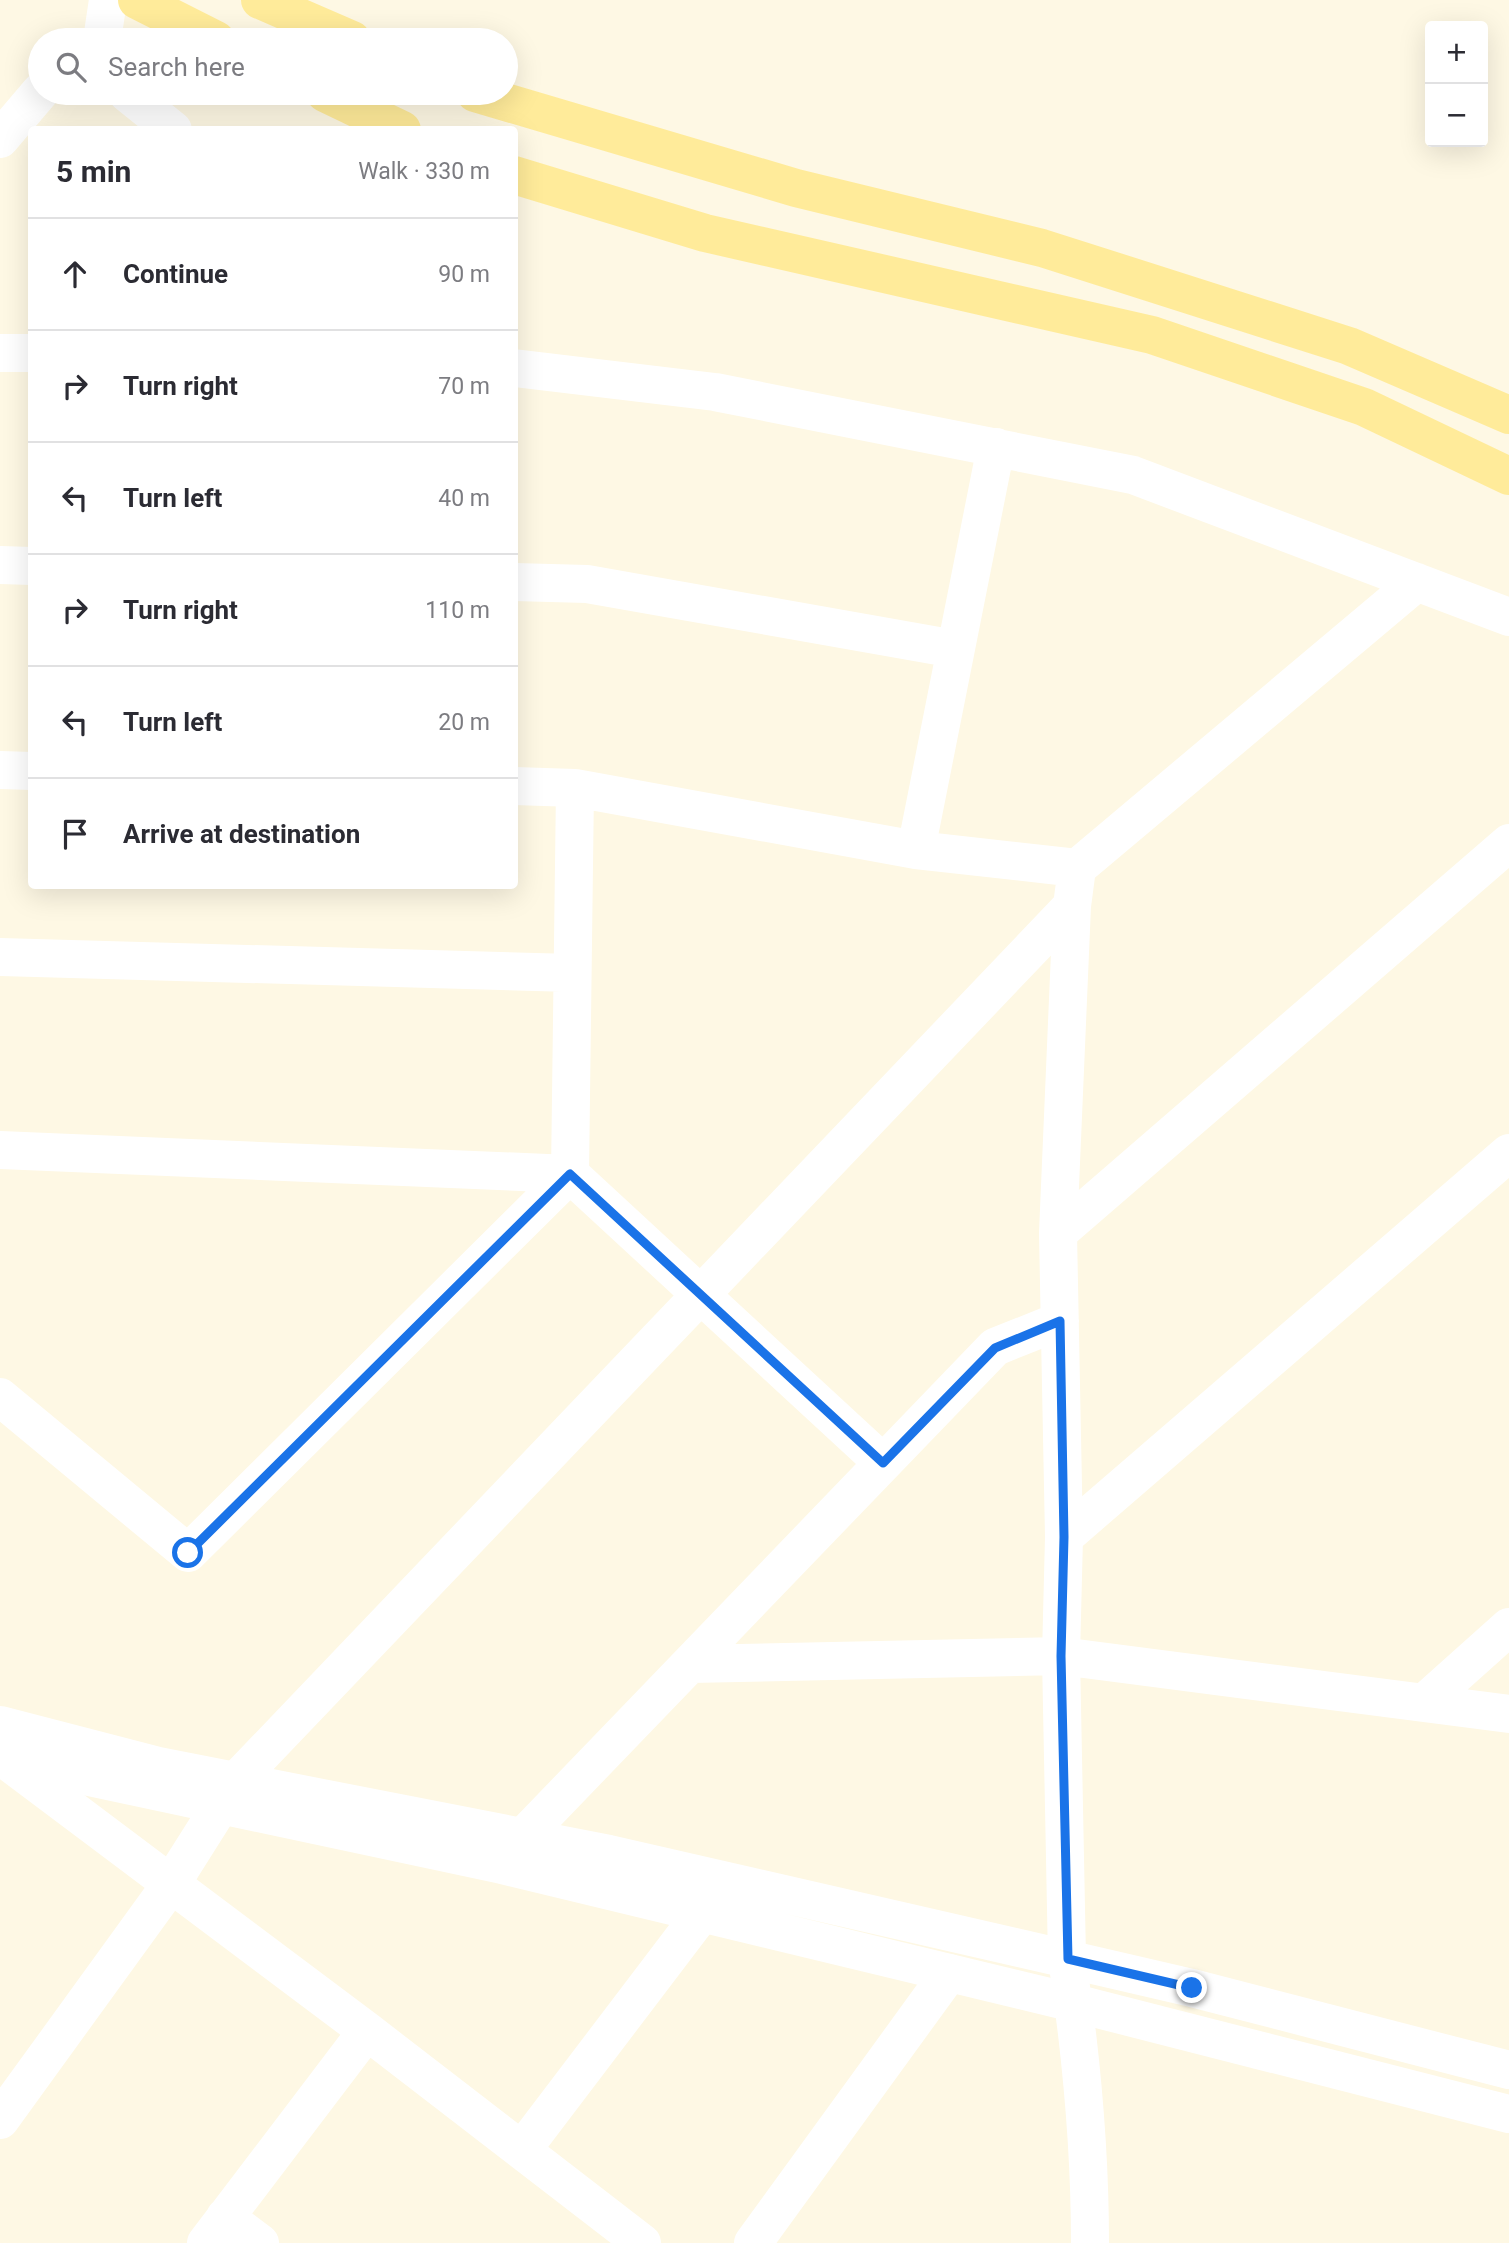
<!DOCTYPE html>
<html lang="en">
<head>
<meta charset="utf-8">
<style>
  :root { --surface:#fff; --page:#f2f2f3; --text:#2b2b33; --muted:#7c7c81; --line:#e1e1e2 }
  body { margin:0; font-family:Roboto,sans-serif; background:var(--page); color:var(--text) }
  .controls { position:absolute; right:21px; top:21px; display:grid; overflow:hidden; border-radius:7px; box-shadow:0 7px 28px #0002 }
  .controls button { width:63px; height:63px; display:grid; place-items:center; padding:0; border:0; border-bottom:2px solid var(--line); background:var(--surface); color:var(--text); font:35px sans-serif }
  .stop { position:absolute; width:21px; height:21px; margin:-16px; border:5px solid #1a73e8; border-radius:50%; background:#fff }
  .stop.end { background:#1a73e8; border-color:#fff; box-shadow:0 2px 7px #0008 }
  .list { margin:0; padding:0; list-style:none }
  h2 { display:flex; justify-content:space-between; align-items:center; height:91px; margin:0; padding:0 28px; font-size:30px }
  h2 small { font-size:23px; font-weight:400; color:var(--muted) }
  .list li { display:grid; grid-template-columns:46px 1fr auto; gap:21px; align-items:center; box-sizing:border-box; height:112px; padding:0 28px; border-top:2px solid var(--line) }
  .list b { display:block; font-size:26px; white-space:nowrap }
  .list em { font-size:23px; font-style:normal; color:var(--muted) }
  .icon { flex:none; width:38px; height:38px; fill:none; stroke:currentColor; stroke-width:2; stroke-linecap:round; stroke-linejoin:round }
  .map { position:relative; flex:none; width:1509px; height:2243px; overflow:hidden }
  .search { position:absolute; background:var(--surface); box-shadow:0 7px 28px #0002; left:28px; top:28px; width:490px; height:77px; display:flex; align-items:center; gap:18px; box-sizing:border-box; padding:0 24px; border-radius:38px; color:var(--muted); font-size:26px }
  .panel { position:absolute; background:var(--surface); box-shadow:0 7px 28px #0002; left:28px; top:126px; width:490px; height:763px; border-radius:7px }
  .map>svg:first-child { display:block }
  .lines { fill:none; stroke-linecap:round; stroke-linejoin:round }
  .street { stroke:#fff; stroke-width:38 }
  .secondary { stroke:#fff; stroke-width:38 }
  .primary { stroke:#ffeb9a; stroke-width:38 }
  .route { stroke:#1a73e8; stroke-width:9 }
</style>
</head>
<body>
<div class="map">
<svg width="1509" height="2243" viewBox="0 0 1509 2243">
  <rect width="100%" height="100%" fill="#fef8e4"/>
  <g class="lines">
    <path class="street" d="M102,40L108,0
      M127,93L173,130
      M0,139L40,92
      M0,353H32
      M514,368L715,392L1133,475L1509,617
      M0,565L32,566
      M514,582L587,584L955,649
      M0,770L32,771
      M575,788L916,850L1077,868
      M916,850L996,447
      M0,957L572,973
      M0,1150L570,1174L883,1463
      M1058,1233L1509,843
      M0,1397L188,1553L570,1174L575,788L514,786
      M1064,1537L1509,1153
      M690,1664L1061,1656L1509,1714
      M1424,1703L1509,1627
      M6,1760L367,2031L642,2243
      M506,1860L523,1837L995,1347L1060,1321
      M0,2120L171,1884L236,1781L1072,906
      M522,2150L702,1913
      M225,2217L260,2243
      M206,2243L367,2031
      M753,2243L949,1973
      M1090,2243C1090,2149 1081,2052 1067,1959L1061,1656L1064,1537L1058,1233L1072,906L1077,868L1417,582"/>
    <path class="secondary" d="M0,1725L158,1766L609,1854L1067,1959L1192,1988L1509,2070
      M0,1758L502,1865L1074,2003L1509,2114"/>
    <path class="primary" d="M137,0L216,40
      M260,0L352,40
      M325,93L402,130
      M475,93L796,188L1042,248L1349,346L1509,415
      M514,175L705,233L1152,335L1364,407L1509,476"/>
  </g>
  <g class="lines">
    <path class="route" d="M188,1553L570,1174L883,1463L995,1348L1060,1321L1064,1537L1061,1656L1068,1959L1192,1988"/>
  </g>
</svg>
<div class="controls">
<button>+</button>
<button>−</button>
</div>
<div class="stop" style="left:188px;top:1553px"></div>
<div class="stop end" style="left:1192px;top:1988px"></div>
<div class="search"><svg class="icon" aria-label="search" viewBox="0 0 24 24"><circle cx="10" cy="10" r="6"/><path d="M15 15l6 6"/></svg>Search here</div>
<section class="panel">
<h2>5 min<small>Walk · 330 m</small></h2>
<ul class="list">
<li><svg class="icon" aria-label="ahead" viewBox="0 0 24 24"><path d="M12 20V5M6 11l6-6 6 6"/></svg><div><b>Continue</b></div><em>90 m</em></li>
<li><svg class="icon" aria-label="right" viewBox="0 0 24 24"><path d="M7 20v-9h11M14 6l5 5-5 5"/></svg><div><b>Turn right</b></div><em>70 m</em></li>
<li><svg class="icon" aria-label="left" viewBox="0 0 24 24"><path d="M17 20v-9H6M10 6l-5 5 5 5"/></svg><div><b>Turn left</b></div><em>40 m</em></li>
<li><svg class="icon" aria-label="right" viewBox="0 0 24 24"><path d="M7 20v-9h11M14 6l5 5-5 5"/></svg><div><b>Turn right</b></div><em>110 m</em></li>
<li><svg class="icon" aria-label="left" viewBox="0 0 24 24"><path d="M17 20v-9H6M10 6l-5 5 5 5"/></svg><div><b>Turn left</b></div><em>20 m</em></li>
<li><svg class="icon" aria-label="arrive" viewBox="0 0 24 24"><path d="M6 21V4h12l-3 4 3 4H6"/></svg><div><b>Arrive at destination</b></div></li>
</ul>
</section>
</div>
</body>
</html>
